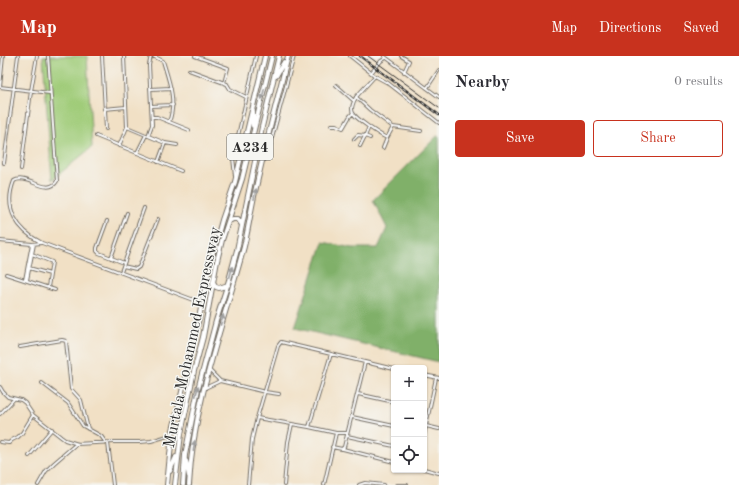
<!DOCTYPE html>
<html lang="en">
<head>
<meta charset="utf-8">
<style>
  :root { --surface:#fff; --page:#f7f7f7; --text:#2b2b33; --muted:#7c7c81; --line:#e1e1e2; --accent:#c8321e }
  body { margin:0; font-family:"Old Standard TT",serif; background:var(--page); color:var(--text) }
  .controls { position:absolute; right:12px; bottom:12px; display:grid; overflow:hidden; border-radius:4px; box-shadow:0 1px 3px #0004 }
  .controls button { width:36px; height:36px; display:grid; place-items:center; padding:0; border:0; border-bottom:1px solid var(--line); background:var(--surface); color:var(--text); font:20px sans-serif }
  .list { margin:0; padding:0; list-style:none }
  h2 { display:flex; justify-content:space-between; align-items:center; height:52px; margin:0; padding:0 16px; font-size:17px }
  h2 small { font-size:13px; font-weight:400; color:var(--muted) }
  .actions { display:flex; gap:8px; padding:12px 16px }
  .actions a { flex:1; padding:9px 0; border:1px solid var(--accent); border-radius:4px; text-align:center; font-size:14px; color:var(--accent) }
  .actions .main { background:var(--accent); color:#fff }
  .icon { flex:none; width:22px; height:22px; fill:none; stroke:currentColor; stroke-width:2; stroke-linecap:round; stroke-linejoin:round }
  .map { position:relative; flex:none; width:439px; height:429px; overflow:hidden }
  header { display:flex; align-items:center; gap:24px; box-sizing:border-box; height:56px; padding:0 20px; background:var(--accent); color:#fff }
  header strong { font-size:19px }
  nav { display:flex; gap:22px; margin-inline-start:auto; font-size:14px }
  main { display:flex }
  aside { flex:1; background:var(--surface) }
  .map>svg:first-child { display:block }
  .green { fill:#a0cc79; stroke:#667c52 }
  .forest { fill:#80b069; stroke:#566e4a }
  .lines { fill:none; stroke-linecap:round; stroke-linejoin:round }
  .street-casing { stroke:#706a61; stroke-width:4 }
  .highway-casing { stroke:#706a61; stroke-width:6 }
  .street { stroke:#fff; stroke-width:2 }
  .highway { stroke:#fff; stroke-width:4 }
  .tram { stroke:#2b2b2b; stroke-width:1 }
  .rail-casing { stroke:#2b2b2b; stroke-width:2.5 }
  .rail { stroke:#f6f6f2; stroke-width:1; stroke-dasharray:3; stroke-linecap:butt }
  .oneway { fill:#a0a0a0 }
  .labels { text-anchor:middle; stroke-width:3; stroke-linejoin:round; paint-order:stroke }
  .shield { fill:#f6f6f2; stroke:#686867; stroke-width:1 }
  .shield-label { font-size:15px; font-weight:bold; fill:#2b2b2b }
  .street-label { font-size:16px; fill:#2b2b2b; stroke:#f6f6f2 }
</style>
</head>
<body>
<header>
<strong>Map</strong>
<nav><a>Map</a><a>Directions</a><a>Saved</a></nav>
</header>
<main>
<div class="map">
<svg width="439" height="429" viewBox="0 0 439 429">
  <rect width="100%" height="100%" fill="#f6f6f2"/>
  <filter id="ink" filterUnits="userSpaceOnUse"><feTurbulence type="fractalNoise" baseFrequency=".025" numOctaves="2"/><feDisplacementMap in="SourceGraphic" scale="8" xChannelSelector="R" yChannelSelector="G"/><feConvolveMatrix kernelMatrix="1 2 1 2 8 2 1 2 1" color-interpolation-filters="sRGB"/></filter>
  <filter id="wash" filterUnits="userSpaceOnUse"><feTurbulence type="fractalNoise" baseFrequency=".012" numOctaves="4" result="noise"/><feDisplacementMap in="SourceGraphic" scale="16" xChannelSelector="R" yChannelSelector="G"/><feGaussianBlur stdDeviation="0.9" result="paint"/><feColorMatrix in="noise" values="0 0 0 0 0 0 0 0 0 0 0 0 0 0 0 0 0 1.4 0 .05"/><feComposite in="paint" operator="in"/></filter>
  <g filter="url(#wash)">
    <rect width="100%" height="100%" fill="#f1e0c5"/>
    <path class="green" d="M43,0H87L92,91L52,124Z"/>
    <path class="forest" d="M437,80L439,81V306L295,272L323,186L352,192H378L387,172L373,144Z"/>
  </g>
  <g filter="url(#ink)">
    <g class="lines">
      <g class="street-casing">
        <path id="street" d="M48,0L57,125C48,141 26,117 14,125C3,153 17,174 42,187L202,247
          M102,0L106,73
          M153,0L163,5C169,25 177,45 169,66
          M195,0L228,12L224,27
          M350,0L375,20L388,27L439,67
          M384,0L439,41
          M401,0L409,5L404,16
          M189,14L227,28L230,33L246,41
          M371,17L381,5L386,2
          M375,20L356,41L370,54L393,71L421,75
          M336,29L354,45
          M0,31L50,37
          M0,31L3,0
          M427,32L439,14
          M150,33L171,32
          M356,41C354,45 350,52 353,57C356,63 380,79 387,82L393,71
          M151,50L173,49
          M104,53L126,51
          M152,61H157L189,74
          M331,69H336L343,72L350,60L353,57
          M127,71L165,87L158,106
          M369,71L365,80L370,82
          M96,80L181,115
          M148,80L152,69L149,9L151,0
          M354,83L358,79L365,80L360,90
          M165,87L177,89
          M119,90L127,71L124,0
          M383,92L387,82
          M265,96L268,97L294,0
          M137,97L146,79
          M4,107L18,0
          M21,113L31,35L37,0
          M235,120L233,102L256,0
          M107,165L97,192V195L99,197L124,207
          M0,185L32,188L41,187
          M32,198L52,206L48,231
          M111,202L127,157
          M123,210L136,213L139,211L158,163
          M29,212L50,218
          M121,216L144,152
          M6,218L55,234
          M25,224L32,188
          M27,224L34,188
          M20,291L62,284L66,285L71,333L81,344L88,373
          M331,298L309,371L257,362L278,290L281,286L285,287L394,313
          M209,314L220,325L265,336L279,338
          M424,319L439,322
          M42,327L68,347L83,370L101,380L106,387
          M0,331L3,336L8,341L21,344L25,347L33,359L61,381L65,384L78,388
          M205,332L220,325
          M358,338L394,346
          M0,358L14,343
          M352,361L394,370
          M426,370L439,373
          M309,371L336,377H347
          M424,379L436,322
          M347,380L394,390
          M0,386L9,387L12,384L18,381L22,377L33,359
          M108,387L113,429
          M332,391L342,393L344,391L365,306
          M343,393L394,406
          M29,400L52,373
          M424,413L439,417
          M38,429L46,415L54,407L76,388L114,386H140L151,385L171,379
          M248,429L252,383L257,362
          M284,429L288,386L292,368
          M324,429L336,377
          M359,429L365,427L384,429
          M397,429H407"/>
      </g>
      <g class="highway-casing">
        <path id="highway" d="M276,20L284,6
          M253,55V70
          M229,165L233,163H238L242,169
          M213,226L216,231L219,232L228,229
          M186,405L189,420
          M170,415L176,401
          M167,429L172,379L199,262L210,207L222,164L235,126L265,0
          M175,429L181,378L194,315L203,281L217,205L222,184L242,123L272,0
          M183,429L185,399L198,333L216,265L229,224L237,194L262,71L279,0
          M189,429C193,350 221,274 242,198C248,178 250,157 255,136C265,90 277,45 288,0"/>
      </g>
      <use href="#street" class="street"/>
      <use href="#highway" class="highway"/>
      <path class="tram" d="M368,0L439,52"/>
      <g class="rail-casing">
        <path id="rail" d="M360,0L439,59"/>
      </g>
      <use href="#rail" class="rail"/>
    </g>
    <defs><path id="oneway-solid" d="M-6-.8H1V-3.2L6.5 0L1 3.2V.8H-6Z"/></defs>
    <g class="oneway">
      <use href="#oneway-solid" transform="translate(263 38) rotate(104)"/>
      <use href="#oneway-solid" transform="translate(255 138) rotate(-78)"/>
      <use href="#oneway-solid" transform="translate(231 216) rotate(-76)"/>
      <use href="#oneway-solid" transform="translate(222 264) rotate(-74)"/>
      <use href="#oneway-solid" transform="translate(197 335) rotate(-77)"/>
      <use href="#oneway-solid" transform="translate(194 390) rotate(-82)"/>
    </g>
  </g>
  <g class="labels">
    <rect class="shield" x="227" y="78" width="46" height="26" rx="3"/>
    <g class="shield-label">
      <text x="250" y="96">A234</text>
    </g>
    <g class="street-label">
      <text transform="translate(191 281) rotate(-78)" y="6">Murtala Mohammed Expressway</text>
    </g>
  </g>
</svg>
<div class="controls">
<button>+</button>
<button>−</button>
<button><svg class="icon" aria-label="locate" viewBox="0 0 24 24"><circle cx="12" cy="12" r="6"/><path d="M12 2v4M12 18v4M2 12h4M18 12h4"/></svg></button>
</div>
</div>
<aside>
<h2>Nearby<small>0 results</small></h2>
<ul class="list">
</ul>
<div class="actions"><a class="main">Save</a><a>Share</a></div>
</aside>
</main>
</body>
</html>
